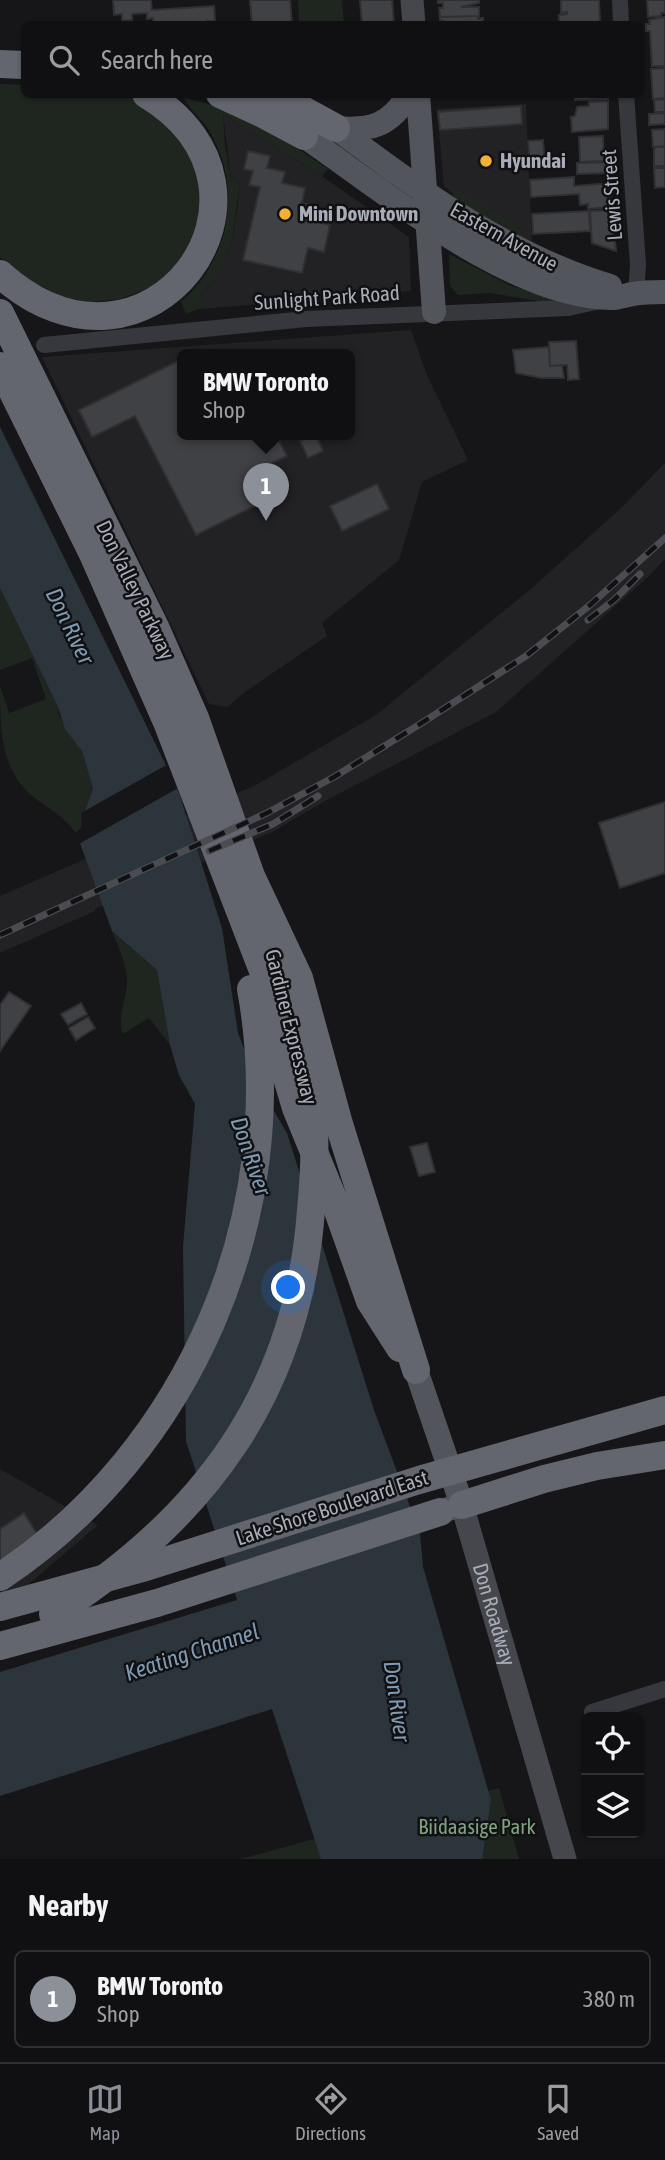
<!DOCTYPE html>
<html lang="en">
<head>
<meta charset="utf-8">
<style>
  :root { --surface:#101012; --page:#1e1e20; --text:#f1f3f6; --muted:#9c9d9f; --line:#303032; --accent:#8c9099 }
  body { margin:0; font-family:"Asap Condensed",sans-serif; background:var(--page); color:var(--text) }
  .controls { position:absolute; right:21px; bottom:21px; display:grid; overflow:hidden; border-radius:10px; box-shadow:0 2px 5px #0004 }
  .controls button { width:63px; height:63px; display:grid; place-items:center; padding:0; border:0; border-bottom:2px solid var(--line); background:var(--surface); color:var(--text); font:35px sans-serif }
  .you { position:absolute; left:289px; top:1288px; width:24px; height:24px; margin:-18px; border:5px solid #fff; border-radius:50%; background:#1a73e8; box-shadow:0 0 0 10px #1a73e833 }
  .badge { display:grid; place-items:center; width:46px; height:46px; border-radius:50%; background:var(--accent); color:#fff; font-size:23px; font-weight:700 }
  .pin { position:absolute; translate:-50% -58px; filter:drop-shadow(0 2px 4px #0008) }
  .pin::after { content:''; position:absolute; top:37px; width:24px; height:21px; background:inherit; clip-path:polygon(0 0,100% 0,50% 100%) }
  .popup { position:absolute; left:177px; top:349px; width:178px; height:91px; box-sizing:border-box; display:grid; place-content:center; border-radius:10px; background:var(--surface); filter:drop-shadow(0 2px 5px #0005); font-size:23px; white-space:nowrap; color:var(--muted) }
  .popup b { font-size:26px; color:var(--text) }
  .popup::after { content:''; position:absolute; left:50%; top:100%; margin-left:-14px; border:14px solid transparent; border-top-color:var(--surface) }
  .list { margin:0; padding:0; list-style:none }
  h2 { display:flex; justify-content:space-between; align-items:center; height:91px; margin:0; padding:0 28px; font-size:30px }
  h2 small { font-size:23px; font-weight:400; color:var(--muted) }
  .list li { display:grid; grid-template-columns:46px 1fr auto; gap:21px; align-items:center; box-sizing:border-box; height:98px; margin:0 14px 14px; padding:0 14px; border:2px solid var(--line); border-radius:10px }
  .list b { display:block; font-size:26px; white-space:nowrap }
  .list p { margin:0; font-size:23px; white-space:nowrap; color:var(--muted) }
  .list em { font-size:23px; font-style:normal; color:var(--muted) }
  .icon { flex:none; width:38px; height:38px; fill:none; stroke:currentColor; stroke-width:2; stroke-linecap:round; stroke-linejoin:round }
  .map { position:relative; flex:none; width:665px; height:1859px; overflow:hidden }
  .search { position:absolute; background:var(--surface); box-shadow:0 2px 5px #0004; left:21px; right:21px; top:21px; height:77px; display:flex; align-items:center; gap:18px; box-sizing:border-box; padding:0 24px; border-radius:10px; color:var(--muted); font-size:26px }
  .sheet { height:203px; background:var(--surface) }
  nav { display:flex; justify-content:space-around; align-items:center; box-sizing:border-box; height:98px; border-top:2px solid var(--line); background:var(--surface); font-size:19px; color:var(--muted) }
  nav a { display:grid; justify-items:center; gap:4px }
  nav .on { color:var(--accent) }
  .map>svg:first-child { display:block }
  .built { fill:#222225; fill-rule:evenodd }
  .green { fill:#1e261f }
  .water { fill:#2c353c }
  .pier { fill:#161618 }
  .building { fill:#404145; stroke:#303034; stroke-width:2 }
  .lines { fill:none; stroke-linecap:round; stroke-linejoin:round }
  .street { stroke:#37383d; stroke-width:16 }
  .secondary { stroke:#45474d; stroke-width:23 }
  .primary { stroke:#53555c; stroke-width:24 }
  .highway { stroke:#63666e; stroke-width:28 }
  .rail-casing { stroke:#4a4c52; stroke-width:7 }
  .rail { stroke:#111113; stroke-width:4.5; stroke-dasharray:13; stroke-linecap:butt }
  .highway-bridge { stroke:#63666e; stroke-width:28 }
  .poi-dot { fill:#f2b134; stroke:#111113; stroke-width:2.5 }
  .labels { text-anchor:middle; stroke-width:5; stroke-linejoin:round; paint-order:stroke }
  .poi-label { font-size:21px; font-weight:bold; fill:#a8adb8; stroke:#111113; text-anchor:start }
  .street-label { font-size:21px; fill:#a8adb8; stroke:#111113 }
  .park-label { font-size:21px; fill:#7fa381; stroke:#111113 }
  .water-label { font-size:23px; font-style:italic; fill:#7f9bb3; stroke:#111113 }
</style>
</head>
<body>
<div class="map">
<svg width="665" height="1859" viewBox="0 0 665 1859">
  <rect width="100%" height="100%" fill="#161618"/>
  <path class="built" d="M526,104L529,177L532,245L472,210L444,186L437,109Z
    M223,114L322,176L409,237L411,291L199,309V297L216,279L232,242L237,211L240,181L231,179Z
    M411,330L427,375L468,460L422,482L399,560L322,623L327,636L245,692L227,707L209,704L42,357ZM182,355H350V435H182Z
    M665,463V559L647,578L496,712L325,801L274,831L95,909V911L0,953V896L256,785L376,715L533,587L619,510Z
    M0,1469L98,1525L22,1590L0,1595Z"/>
  <path class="green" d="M298,0H342L344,24H299Z
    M0,84L24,85V94H117L128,97L160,114L197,162L202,207L187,253L160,284L120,299L90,302L63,297L19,275L0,257Z
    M184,98C238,108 283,138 328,169L322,176L223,114L225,146L231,179L240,181L232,242L216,279L199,297V309L186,314L181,302C230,259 243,189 210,132C203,120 190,110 184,98Z
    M456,189L522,228L521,239L472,210L452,195Z
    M449,254L509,285L556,300L557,302L538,301L490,293L458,295L450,286Z
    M0,588L58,707L59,715L82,751L93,789L85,811V829L77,835C63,814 51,811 32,796C0,768 0,728 0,686L9,713L46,699L32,658L0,670Z
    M112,931L157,970L170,1045L149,1018L123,1034C116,1017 128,997 127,979C126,962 118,947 112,931Z
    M499,1788L519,1859H241Z"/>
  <path class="water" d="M0,427L178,790L222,928L238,1033L258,1084L287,1133L374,1410L420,1533L423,1567L491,1800L482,1859H321L272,1709L0,1796V1672L237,1600L186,1441L183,1247L195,1104L179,1075L170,1045L157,970L112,931L77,835L85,829V811L93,789L82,751L65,729L58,707L0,588Z"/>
  <path class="pier" d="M170,763L180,787L77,845L74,834L82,827L81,813Z"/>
  <path class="building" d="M113,0H151L152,10L214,6L215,21H207V24H153V18L147,19V13L132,14V20L122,21V14L114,15Z
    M250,0H290L292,24H252Z
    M360,0H392L394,24H362Z
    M438,0H479V3L461,7H479V16L440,17L439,8H443V3H438Z
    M561,0H599L600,24H559V15L567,14V12L561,13Z
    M647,0H665V13H661V16L648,17Z
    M478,16V19L483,18V24H444V21H440V17Z
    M664,17H665V66H652L650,31H646V24H650L649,20Z
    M665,68V98L653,99L651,69Z
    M574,94H607L608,99L575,100Z
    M665,99V112H655L654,100Z
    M608,101V129L572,132L571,117L575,116L577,107L589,106V102Z
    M521,106L522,124L440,130L438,112Z
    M665,113V124L649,125V114Z
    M665,129V146L653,147L652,130Z
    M603,136L604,161L580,162L579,137Z
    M543,140L545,165L530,166L528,141Z
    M657,147H665V166H654V149Z
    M248,151L270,156L267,168L285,172L282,183L305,188L302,203L317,206L314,221L330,225L324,252L308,248L302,273L243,260L260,187L249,185L253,171L244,169Z
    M610,162V173L577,174V163Z
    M654,168H665V187L655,188Z
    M574,177V186L610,183L611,207L588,209V204L580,205L579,194L531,197L530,180Z
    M614,210L615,240L616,251L592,243L590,211Z
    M589,211L590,231L533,234L532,214Z
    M576,341L579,379L568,380L567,365L550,366L549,342Z
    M549,347L550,366L562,365L564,378H541L516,373L513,350Z
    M182,359V435H276L287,456L260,469L273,497L196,535L135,416L92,437L79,410Z
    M312,435H316L323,451L308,458L300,441Z
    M377,484L389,509L342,531L330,506Z
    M665,802V873L620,888L599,823Z
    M9,992L31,1006L0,1051V1005Z
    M81,1003L87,1014L68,1025L61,1014Z
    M88,1017L95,1028L76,1040L69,1028Z
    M427,1143L435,1172L419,1176L410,1147Z
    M24,1513L44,1545L0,1573V1529Z"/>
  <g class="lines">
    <path class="street" d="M620,0L621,24
      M626,94L638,265L636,293
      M44,345L306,319L568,308L596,302
      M592,1712L665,1689"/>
    <g class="secondary">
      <path d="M412,0L414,24"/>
      <path id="s1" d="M462,1505L565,1859"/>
    </g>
    <path class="primary" d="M418,94L434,312
      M336,128C422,192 507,255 610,286
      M336,128C371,131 390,126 409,94
      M304,136C384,191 513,298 612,298C619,298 626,295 633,294C643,292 654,292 665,292
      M416,1370L462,1505L445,1510"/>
    <path class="highway" d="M0,64L24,65
      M220,94L261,113L304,136
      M274,94L336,128
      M0,274C148,407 307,191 146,94
      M0,313L156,629L195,718L251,876L299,978L339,1124L416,1370
      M0,366L93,554L167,722L265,976L282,1061L296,1108L337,1208L370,1301L400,1348
      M462,1505L544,1479L597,1466L665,1455
      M0,1577C190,1451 292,1214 251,989
      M0,1607L146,1567L419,1480L665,1410
      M0,1646L157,1603L440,1512"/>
    <g class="rail-casing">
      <path id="rail" d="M588,620L614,600L640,574
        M209,851L273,824L318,796
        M0,935L267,813L334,777L417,726L526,656L590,605L665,538"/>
    </g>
    <use href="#rail" class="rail"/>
    <path class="highway-bridge" d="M53,1614C204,1519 298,1392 311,1210C314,1179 316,1146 313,1115C309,1081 300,1048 293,1015"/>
  </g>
  <g class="poi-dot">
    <circle cx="486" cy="161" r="7"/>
    <circle cx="285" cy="214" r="7"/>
  </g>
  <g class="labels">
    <g class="poi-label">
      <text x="500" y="168">Hyundai</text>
      <text x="299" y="221">Mini Downtown</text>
    </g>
    <g class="street-label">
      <text transform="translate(612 195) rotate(-94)" y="7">Lewis Street</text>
      <text transform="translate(504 237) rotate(29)" y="7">Eastern Avenue</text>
      <text transform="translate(327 298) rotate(-4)" y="7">Sunlight Park Road</text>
      <text transform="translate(135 590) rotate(64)" y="7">Don Valley Parkway</text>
      <text transform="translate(291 1027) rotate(76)" y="7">Gardiner Expressway</text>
      <text transform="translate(332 1508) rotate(-18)" y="7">Lake Shore Boulevard East</text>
      <text dy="7" stroke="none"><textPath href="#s1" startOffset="114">Don Roadway</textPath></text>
    </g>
    <g class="park-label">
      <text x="477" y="1834">Biidaasige Park</text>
    </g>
    <g class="water-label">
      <text transform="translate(70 626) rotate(64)" y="8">Don River</text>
      <text transform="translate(251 1156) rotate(71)" y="8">Don River</text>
      <text transform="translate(192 1652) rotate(-18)" y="8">Keating Channel</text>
      <text transform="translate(397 1701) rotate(82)" y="8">Don River</text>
    </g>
  </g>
</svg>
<div class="controls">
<button><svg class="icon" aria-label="locate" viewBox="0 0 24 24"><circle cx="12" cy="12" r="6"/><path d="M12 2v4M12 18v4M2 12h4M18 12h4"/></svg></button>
<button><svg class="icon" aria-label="layers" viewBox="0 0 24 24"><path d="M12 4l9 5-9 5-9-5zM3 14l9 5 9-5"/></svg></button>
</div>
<div class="you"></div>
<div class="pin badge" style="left:266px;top:521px">1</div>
<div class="popup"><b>BMW Toronto</b>Shop</div>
<div class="search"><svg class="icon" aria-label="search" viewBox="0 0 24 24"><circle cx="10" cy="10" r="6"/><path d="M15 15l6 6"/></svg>Search here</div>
</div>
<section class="sheet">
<h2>Nearby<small></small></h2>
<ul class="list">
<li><span class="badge">1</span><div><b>BMW Toronto</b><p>Shop</p></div><em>380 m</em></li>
</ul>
</section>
<nav>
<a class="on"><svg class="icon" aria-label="map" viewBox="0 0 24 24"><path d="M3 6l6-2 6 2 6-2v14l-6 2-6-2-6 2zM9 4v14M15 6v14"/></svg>Map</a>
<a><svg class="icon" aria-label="directions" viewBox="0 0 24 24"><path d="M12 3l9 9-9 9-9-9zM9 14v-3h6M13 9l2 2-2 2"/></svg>Directions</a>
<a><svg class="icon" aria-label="saved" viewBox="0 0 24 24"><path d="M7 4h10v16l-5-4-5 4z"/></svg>Saved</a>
</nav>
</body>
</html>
